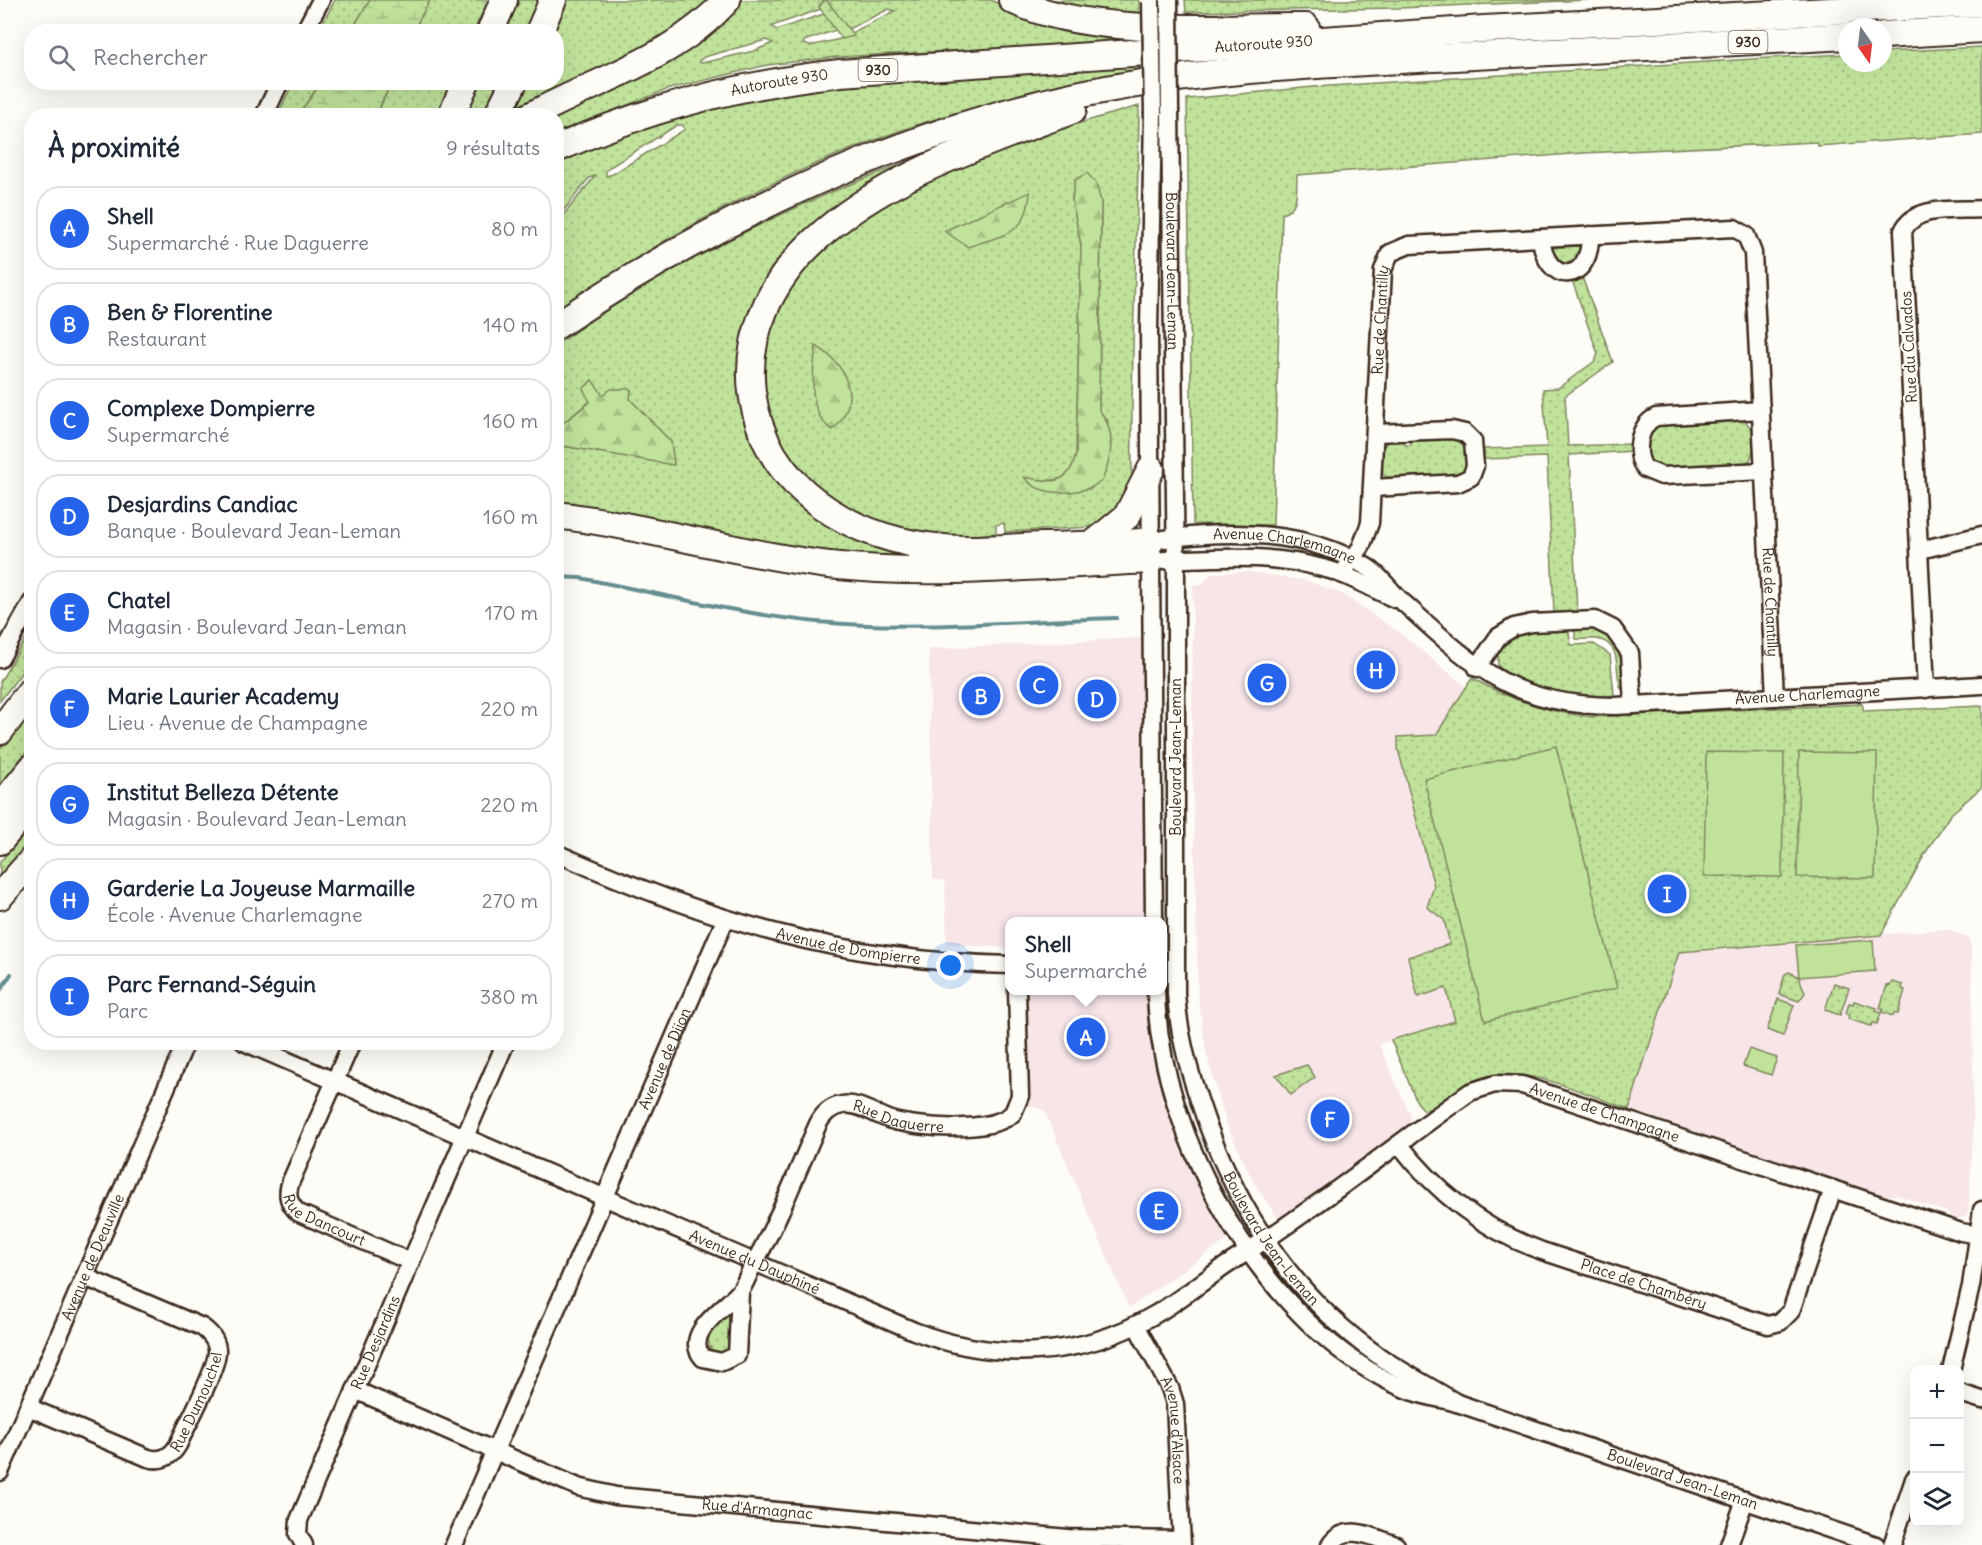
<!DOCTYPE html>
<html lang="fr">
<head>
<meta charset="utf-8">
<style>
  :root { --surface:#fff; --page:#f2f2f3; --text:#1f2937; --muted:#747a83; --line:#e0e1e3; --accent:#2563eb }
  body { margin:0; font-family:Delius,sans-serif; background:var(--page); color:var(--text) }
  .controls { position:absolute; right:18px; bottom:18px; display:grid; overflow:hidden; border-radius:12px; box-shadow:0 6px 24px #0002 }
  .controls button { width:54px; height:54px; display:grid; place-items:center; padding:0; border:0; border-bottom:2px solid var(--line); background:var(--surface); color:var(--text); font:30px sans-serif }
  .compass { position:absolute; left:1838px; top:18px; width:54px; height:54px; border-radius:50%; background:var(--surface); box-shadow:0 6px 24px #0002; rotate:166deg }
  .you { position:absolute; left:951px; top:966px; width:21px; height:21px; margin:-15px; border:4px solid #fff; border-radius:50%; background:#1a73e8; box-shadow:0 0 0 9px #1a73e833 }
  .badge { display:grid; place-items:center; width:39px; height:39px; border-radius:50%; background:var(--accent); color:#fff; font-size:20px; font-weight:700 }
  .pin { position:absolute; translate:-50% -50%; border:3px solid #fff; box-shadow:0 2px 6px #0006 }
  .popup { position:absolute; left:1005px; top:917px; width:162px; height:78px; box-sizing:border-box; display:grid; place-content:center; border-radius:12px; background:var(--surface); filter:drop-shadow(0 2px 4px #0005); font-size:20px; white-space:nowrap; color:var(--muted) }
  .popup b { font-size:22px; color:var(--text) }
  .popup::after { content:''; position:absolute; left:50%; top:100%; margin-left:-12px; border:12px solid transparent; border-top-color:var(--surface) }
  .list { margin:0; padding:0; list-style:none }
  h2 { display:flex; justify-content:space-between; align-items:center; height:78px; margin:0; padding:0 24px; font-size:26px }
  h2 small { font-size:20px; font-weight:400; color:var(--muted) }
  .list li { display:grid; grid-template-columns:39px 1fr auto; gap:18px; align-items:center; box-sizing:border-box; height:84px; margin:0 12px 12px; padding:0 12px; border:2px solid var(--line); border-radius:24px }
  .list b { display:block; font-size:22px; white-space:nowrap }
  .list p { margin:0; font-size:20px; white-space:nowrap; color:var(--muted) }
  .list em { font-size:20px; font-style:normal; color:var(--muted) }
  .icon { flex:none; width:33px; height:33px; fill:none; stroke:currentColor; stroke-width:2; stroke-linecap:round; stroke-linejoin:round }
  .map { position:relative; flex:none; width:1982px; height:1545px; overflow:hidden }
  .search { position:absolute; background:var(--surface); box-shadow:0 6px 24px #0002; left:24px; top:24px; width:540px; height:66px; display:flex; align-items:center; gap:15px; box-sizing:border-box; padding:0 21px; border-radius:24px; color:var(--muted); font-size:22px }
  .panel { position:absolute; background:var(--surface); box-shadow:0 6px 24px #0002; left:24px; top:108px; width:540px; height:942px; border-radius:24px }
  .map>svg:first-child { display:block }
  .built { fill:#f7e5e8 }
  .green { fill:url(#green-dots); stroke:#7e865c; stroke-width:1.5; fill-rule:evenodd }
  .forest { fill:url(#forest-firs); stroke:#7e865c; stroke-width:1.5 }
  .wetland { fill:url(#wetland-marsh); stroke:#7e865c; stroke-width:1.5 }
  .pitch { fill:#c0e29b; stroke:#7e865c; stroke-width:1.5 }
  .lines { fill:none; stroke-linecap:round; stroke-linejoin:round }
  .stream { stroke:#658e91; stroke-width:4 }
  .minor-casing { stroke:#3b2a1e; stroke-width:21 }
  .highway-casing { stroke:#3b2a1e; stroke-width:30 }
  .minor { stroke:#fdfcf7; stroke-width:16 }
  .highway { stroke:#fdfcf7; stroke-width:26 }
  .minor-bridge-casing { stroke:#3b2a1e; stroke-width:21; stroke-linecap:butt }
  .minor-bridge { stroke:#fdfcf7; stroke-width:16 }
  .labels { text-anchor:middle; stroke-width:4.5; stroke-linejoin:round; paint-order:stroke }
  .shield { fill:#fdfcf7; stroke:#75695f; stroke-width:1.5 }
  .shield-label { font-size:14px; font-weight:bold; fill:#3b2a1e }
  .street-label { font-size:15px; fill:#3b2a1e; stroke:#fdfcf7 }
</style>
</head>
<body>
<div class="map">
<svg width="1982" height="1545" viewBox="0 0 1982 1545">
  <defs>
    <pattern id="green-dots" width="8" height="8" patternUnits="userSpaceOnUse" patternTransform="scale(1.5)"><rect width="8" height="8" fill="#c0e29b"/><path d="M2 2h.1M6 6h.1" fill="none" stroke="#a6c285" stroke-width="1.8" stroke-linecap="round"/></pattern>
    <pattern id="forest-firs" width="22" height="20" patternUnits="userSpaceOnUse" patternTransform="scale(1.5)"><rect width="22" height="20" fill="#c0e29b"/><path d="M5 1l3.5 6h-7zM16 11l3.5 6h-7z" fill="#a6c285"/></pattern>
    <pattern id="wetland-marsh" width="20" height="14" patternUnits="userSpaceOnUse" patternTransform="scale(1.5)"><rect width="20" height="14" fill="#c0e29b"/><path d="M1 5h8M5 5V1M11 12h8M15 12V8" fill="none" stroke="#a6c285"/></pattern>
  </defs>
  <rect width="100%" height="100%" fill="#fdfcf7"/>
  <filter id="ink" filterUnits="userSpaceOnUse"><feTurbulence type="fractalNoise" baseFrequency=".0167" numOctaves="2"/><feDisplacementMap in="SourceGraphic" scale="12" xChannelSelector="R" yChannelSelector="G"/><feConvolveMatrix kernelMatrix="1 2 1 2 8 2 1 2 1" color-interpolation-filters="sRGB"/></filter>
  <g filter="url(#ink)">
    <path class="built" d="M1251,572L1307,581L1342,594L1400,633L1466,687L1436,735L1398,737V749L1434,886L1427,907L1444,920L1450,945L1408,958L1418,997L1446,988L1455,1021L1379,1044L1411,1117V1123L1278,1219L1253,1181L1227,1125L1206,1052L1198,996L1192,748L1193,586L1202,585L1212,573Z
      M1141,638L1144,921L1010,922L1009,948L947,944L945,881L933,879L929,649Z
      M1948,929L1970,939L1972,974L1973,1136L1968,1212L1965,1217L1955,1219L1946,1212L1898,1195L1884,1196L1629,1109L1679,952Z
      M1028,990L1146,991L1154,1055L1172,1123L1202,1195L1226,1235L1227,1240L1129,1308L1044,1110L1026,1104L1025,993Z"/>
    <path class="green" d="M335,0H370L351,31L318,32Z
      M430,0H488L474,31L413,32Z
      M515,0H538L524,31L501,32Z
      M568,0H714L674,33L514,112L529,83L556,82V32L554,31Z
      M740,0H825L819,6L821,9L772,26L776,30L824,14L836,30L804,41L803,44L810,46L853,36L851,33L895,11L889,9L848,29L825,0H991L1005,7L1139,32V41L837,57L767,65L669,89L557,132L556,116L722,19ZM766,40L773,43L754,51L702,63L699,61L704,57Z
      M1048,0H1139V13L1078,7Z
      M1185,0H1588L1399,8L1186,12Z
      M1982,47V134L1818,146L1816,142L1584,153L1297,175C1296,190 1300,208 1282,214L1273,525L1193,524L1187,99L1314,87L1785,57L1847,54V63H1883V52Z
      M1139,63V71C1085,81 1032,91 979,106C827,148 685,220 557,311V223L595,176L589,178L557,219V161L602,141L713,105L831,86ZM677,125H683L684,130L613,174L606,176V171L610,167Z
      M293,83H321L298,115L277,116Z
      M391,83H451L435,115L376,116Z
      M478,83H499L482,115L462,116Z
      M1139,106C1138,231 1130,356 1132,481C1128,500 1111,520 1092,527L1005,532L1004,523L996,525V533L945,538L923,535L856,517L802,481L771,434L759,367L779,296L832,237L919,182L1034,136ZM1075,180L1101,201L1099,410L1108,421L1092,488L1071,492L1039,487L1041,480C1063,482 1071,476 1076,455L1081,245L1072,200Z
      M966,141L886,181L753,315L770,468L932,554L894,564L557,507V445L674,464L671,442L630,399L631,390L603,396L592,381L590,401L557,428V344C682,255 821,190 966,141Z
      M1579,246L1582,249L1575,262L1560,263L1551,251L1555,247Z
      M1582,277L1613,362L1565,396L1568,446L1632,444L1633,451L1569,455L1577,611L1554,613L1547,457L1482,459V449L1547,447L1543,389L1558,388L1595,361L1598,354L1572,280Z
      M1743,420L1752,428L1754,448L1750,460L1740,466L1667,469L1650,463C1643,448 1648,437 1656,424Z
      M1454,437L1465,442C1468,452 1470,466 1462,475L1390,480L1382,473L1381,451L1387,442L1404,440L1405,445H1411V440Z
      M1587,627C1618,634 1623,657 1624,684L1621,688C1614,673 1623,647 1601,640C1592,637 1584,640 1576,639L1574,628Z
      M1568,628L1571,645L1594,644L1610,655L1614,695C1589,701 1512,687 1498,665V651L1519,633Z
      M31,630V660L0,701V682Z
      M1472,678C1510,700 1548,713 1592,717L1862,704L1864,711L1982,706V787L1950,815L1926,852L1881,935L1679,952L1629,1109C1584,1094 1521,1061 1475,1080C1459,1086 1438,1109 1424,1110L1417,1102L1391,1040L1455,1021L1446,988L1418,997L1408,957L1450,944L1444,920L1427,907L1434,886L1398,749V737L1436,735Z
      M31,706V746L0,785V748Z
      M31,825V846L0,882V862Z
      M1789,972L1799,977L1805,993L1799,1001L1779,994L1785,974Z
      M1892,982L1903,985L1902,989L1905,990L1898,1014L1894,1013L1893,1016L1882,1012L1883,1009L1880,1008L1887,985L1890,986Z
      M1834,983L1849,988L1840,1015L1825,1010Z
      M1854,1001L1877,1008L1876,1011L1881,1013L1877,1024L1873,1023L1871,1026L1848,1019L1849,1015L1846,1014L1849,1003L1853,1004Z
      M1307,1065L1315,1077L1291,1095L1276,1075Z
      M729,1312H732L730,1347C725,1354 719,1354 712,1351C701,1334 717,1323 729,1312Z"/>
    <path class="forest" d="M825,0L829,3L854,36L842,39L819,7Z
      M1087,173L1096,183L1101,201L1099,410C1117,431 1112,456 1102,481C1083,495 1040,499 1024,477C1051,482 1068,487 1076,455L1081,245L1072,200L1075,180Z
      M1030,192C1027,236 1004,234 968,247L944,231Z
      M816,346C848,365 862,401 833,430C806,415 813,372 816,346Z
      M592,380L603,395L611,389H631L630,399L671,442L674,465L557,445V428L590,402L583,389Z"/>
    <path class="wetland" d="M370,0H430L413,31H351Z
      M321,83V82L391,83L376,115H298Z"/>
    <path class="pitch" d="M1556,746L1617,988L1485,1021L1424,779Z
      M1706,752L1784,753L1782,877L1704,876Z
      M1799,752L1877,753L1875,878L1797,877Z
      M1873,940L1875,971L1799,977L1796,945Z
      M1778,999L1794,1005L1783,1036L1767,1030Z
      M1749,1049L1777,1058L1771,1075L1743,1066Z"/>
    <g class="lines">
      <path class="stream" d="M556,577L580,578C659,593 736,614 817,622C917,631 1017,621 1117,618
        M0,991L11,974"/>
      <g class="minor-casing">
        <g id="minor">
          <path d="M304,32L321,0"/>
          <path id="s1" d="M1170,111L1176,578V993C1179,1041 1192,1081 1208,1126C1243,1219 1297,1299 1379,1356C1404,1373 1431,1387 1457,1403"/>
          <path d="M1153,113L1149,330L1154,922"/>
          <path d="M264,116L280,82"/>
          <path d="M1541,238C1546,287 1591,284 1590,235"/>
          <path d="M1761,410L1656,417C1638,425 1634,454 1645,469L1662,476L1764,471"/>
          <path d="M1373,488L1458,483L1471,477L1475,466L1473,441L1465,433L1452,430L1376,433"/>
          <path id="s2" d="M1164,539C1232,530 1307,530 1367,567C1382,576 1392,594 1406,605C1478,670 1513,705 1616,706L1982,685"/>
          <path d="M1920,550L1982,535"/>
          <path d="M1164,560C1220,558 1272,553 1326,569C1350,575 1372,589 1395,599"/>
          <path id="s3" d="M1342,574L1361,547L1370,523L1383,270L1390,253L1409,245L1734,228L1746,235L1753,253L1775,697"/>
          <path d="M0,659L32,602"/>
          <path d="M1477,668L1498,637L1514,627L1532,623L1595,620L1613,629L1630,653L1633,705"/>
          <path d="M1926,689L1903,231C1915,204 1957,211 1982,209"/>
          <path id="s4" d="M556,853C710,921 840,961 1010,965"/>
          <path id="s5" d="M1156,990C1158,1136 1267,1330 1405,1389C1421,1396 1440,1398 1457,1403L1876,1545"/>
          <path id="s6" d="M244,1042L914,1331C994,1362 1080,1359 1154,1315C1182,1299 1206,1278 1233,1261C1315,1209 1391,1148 1470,1092L1495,1084L1522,1085L1961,1232L1979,1235"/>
          <path id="s7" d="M352,1042L291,1181C286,1194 288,1204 299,1213L411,1262"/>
          <path id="s8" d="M1399,1144C1437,1193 1484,1230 1542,1251L1768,1325L1780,1322L1791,1311L1833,1189"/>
          <path id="s9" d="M740,1292L737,1355L722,1362L703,1358C681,1333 727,1307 739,1292C745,1285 748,1275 752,1267C778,1222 797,1172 818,1124C823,1114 830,1107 842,1105C858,1102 876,1115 891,1120C918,1128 992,1134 1013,1113L1020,1096L1017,990"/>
          <path id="s10" d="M1136,1325L1170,1388L1175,1404L1182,1545"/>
          <path d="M1951,1370L1971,1286L1982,1210"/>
          <path id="s11" d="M355,1390L578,1487L616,1496L1068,1538L1181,1540"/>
          <path d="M1960,1393L1982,1400"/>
          <path id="s12" d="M28,1407L148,1458C161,1462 171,1457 178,1445C186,1426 219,1367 217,1349C216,1339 210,1333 202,1327L85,1277"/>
          <path id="s13" d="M0,1472L186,1042"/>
          <path id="s14" d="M304,1545L298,1534L299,1520L506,1042"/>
          <path id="s15" d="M454,1545L725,920"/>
          <path d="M1330,1545C1347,1521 1375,1538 1396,1545"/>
          <path d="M1729,1545L1745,1500"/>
          <path d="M1892,1545L1914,1479"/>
        </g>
      </g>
      <g class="highway-casing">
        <g id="highway">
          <path d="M1012,0C1092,38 1218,26 1306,27"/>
          <path d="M490,32L504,0"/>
          <path d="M539,32L553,0"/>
          <path d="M1883,35L1982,29"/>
          <path d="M1073,110C984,144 885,175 814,241C772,280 745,334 752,392C765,490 853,540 944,548C976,551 1010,547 1043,546C1079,545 1115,545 1151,541"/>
          <path d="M451,116L466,82"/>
          <path d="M497,116L514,82"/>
          <path d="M530,116C598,79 674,59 727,0"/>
          <path id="s16" d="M556,149C648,108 741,84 840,73L1484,29L1982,3"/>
          <path d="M556,326C714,220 886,138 1072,96C1192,70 1313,65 1435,58C1572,51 1710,44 1847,36"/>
          <path d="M556,515C648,526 737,554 829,565C936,577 1044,565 1151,560"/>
          <path d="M1092,545L1127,516L1151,469"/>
          <path d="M0,731L32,689"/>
          <path d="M0,807L32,768"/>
          <path d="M0,841L32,803"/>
          <path d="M0,896L32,860"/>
        </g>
      </g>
      <use href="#minor" class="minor"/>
      <use href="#highway" class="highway"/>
      <g class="minor-bridge-casing">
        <path id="minor-bridge" d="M1169,0L1170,111
          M1151,2L1153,113"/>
      </g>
      <use href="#minor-bridge" class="minor-bridge"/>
    </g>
  </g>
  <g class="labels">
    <g class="shield">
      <rect x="1728.5" y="31" width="39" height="22" rx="4.5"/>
      <rect x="858.5" y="59" width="39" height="22" rx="4.5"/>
    </g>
    <g class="shield-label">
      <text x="1748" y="47">930</text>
      <text x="878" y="75">930</text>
    </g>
    <g class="street-label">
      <text dy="5" stroke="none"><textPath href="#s16" startOffset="720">Autoroute 930</textPath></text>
      <text dy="5" stroke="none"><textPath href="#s16" startOffset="234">Autoroute 930</textPath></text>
      <text dy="5" stroke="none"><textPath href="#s1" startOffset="160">Boulevard Jean-Leman</textPath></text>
      <text dy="5" stroke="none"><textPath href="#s3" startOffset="262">Rue de Chantilly</textPath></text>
      <text transform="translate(1909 347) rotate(-93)" y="5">Rue du Calvados</text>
      <text dy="5" stroke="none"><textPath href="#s2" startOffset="122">Avenue Charlemagne</textPath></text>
      <text dy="5" stroke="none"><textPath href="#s3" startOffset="1059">Rue de Chantilly</textPath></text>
      <text dy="5" stroke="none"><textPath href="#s2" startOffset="696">Avenue Charlemagne</textPath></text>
      <text transform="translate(1176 757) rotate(-90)" y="5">Boulevard Jean-Leman</text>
      <text dy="5" stroke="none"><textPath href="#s4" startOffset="308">Avenue de Dompierre</textPath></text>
      <text dy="5" stroke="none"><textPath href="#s15" startOffset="530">Avenue de Dijon</textPath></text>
      <text dy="5" stroke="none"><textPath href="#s6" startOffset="1506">Avenue de Champagne</textPath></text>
      <text dy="5" stroke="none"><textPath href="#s9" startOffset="459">Rue Daguerre</textPath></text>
      <text dy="5" stroke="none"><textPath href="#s7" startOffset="212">Rue Dancourt</textPath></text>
      <text dy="5" stroke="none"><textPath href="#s1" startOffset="1149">Boulevard Jean-Leman</textPath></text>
      <text dy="5" stroke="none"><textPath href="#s13" startOffset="234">Avenue de Deauville</textPath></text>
      <text dy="5" stroke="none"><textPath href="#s6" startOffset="556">Avenue du Dauphiné</textPath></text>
      <text dy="5" stroke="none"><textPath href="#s8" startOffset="288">Place de Chambéry</textPath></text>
      <text dy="5" stroke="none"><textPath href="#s14" startOffset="220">Rue Desjardins</textPath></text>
      <text dy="5" stroke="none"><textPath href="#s12" startOffset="213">Rue Dumouchel</textPath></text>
      <text dy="5" stroke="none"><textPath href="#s10" startOffset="114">Avenue d'Alsace</textPath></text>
      <text dy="5" stroke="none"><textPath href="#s5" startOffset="784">Boulevard Jean-Leman</textPath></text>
      <text dy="5" stroke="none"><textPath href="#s11" startOffset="424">Rue d'Armagnac</textPath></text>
    </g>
  </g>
</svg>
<div class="controls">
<button>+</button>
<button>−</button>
<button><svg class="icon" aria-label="layers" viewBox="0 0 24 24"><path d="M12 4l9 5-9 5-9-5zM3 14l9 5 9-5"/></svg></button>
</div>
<svg class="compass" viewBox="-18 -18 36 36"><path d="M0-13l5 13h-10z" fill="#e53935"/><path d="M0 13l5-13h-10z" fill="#747a83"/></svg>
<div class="you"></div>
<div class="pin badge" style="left:1086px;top:1037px">A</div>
<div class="popup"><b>Shell</b>Supermarché</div>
<div class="pin badge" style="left:981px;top:696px">B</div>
<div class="pin badge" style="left:1039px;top:685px">C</div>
<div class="pin badge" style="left:1097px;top:699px">D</div>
<div class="pin badge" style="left:1159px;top:1211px">E</div>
<div class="pin badge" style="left:1330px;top:1119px">F</div>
<div class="pin badge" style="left:1267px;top:683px">G</div>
<div class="pin badge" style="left:1376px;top:670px">H</div>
<div class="pin badge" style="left:1667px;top:894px">I</div>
<div class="search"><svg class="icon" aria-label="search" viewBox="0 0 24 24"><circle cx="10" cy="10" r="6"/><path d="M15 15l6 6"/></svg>Rechercher</div>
<section class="panel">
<h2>À proximité<small>9 résultats</small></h2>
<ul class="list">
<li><span class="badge">A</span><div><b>Shell</b><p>Supermarché · Rue Daguerre</p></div><em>80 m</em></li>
<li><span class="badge">B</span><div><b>Ben &amp; Florentine</b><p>Restaurant</p></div><em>140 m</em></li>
<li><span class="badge">C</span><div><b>Complexe Dompierre</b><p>Supermarché</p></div><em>160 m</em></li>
<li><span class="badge">D</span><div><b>Desjardins Candiac</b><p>Banque · Boulevard Jean-Leman</p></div><em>160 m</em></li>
<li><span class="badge">E</span><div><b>Chatel</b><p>Magasin · Boulevard Jean-Leman</p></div><em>170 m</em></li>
<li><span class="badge">F</span><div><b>Marie Laurier Academy</b><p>Lieu · Avenue de Champagne</p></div><em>220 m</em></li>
<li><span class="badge">G</span><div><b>Institut Belleza Détente</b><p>Magasin · Boulevard Jean-Leman</p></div><em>220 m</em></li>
<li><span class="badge">H</span><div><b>Garderie La Joyeuse Marmaille</b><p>École · Avenue Charlemagne</p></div><em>270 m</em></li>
<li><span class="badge">I</span><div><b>Parc Fernand-Séguin</b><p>Parc</p></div><em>380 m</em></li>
</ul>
</section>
</div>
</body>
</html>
